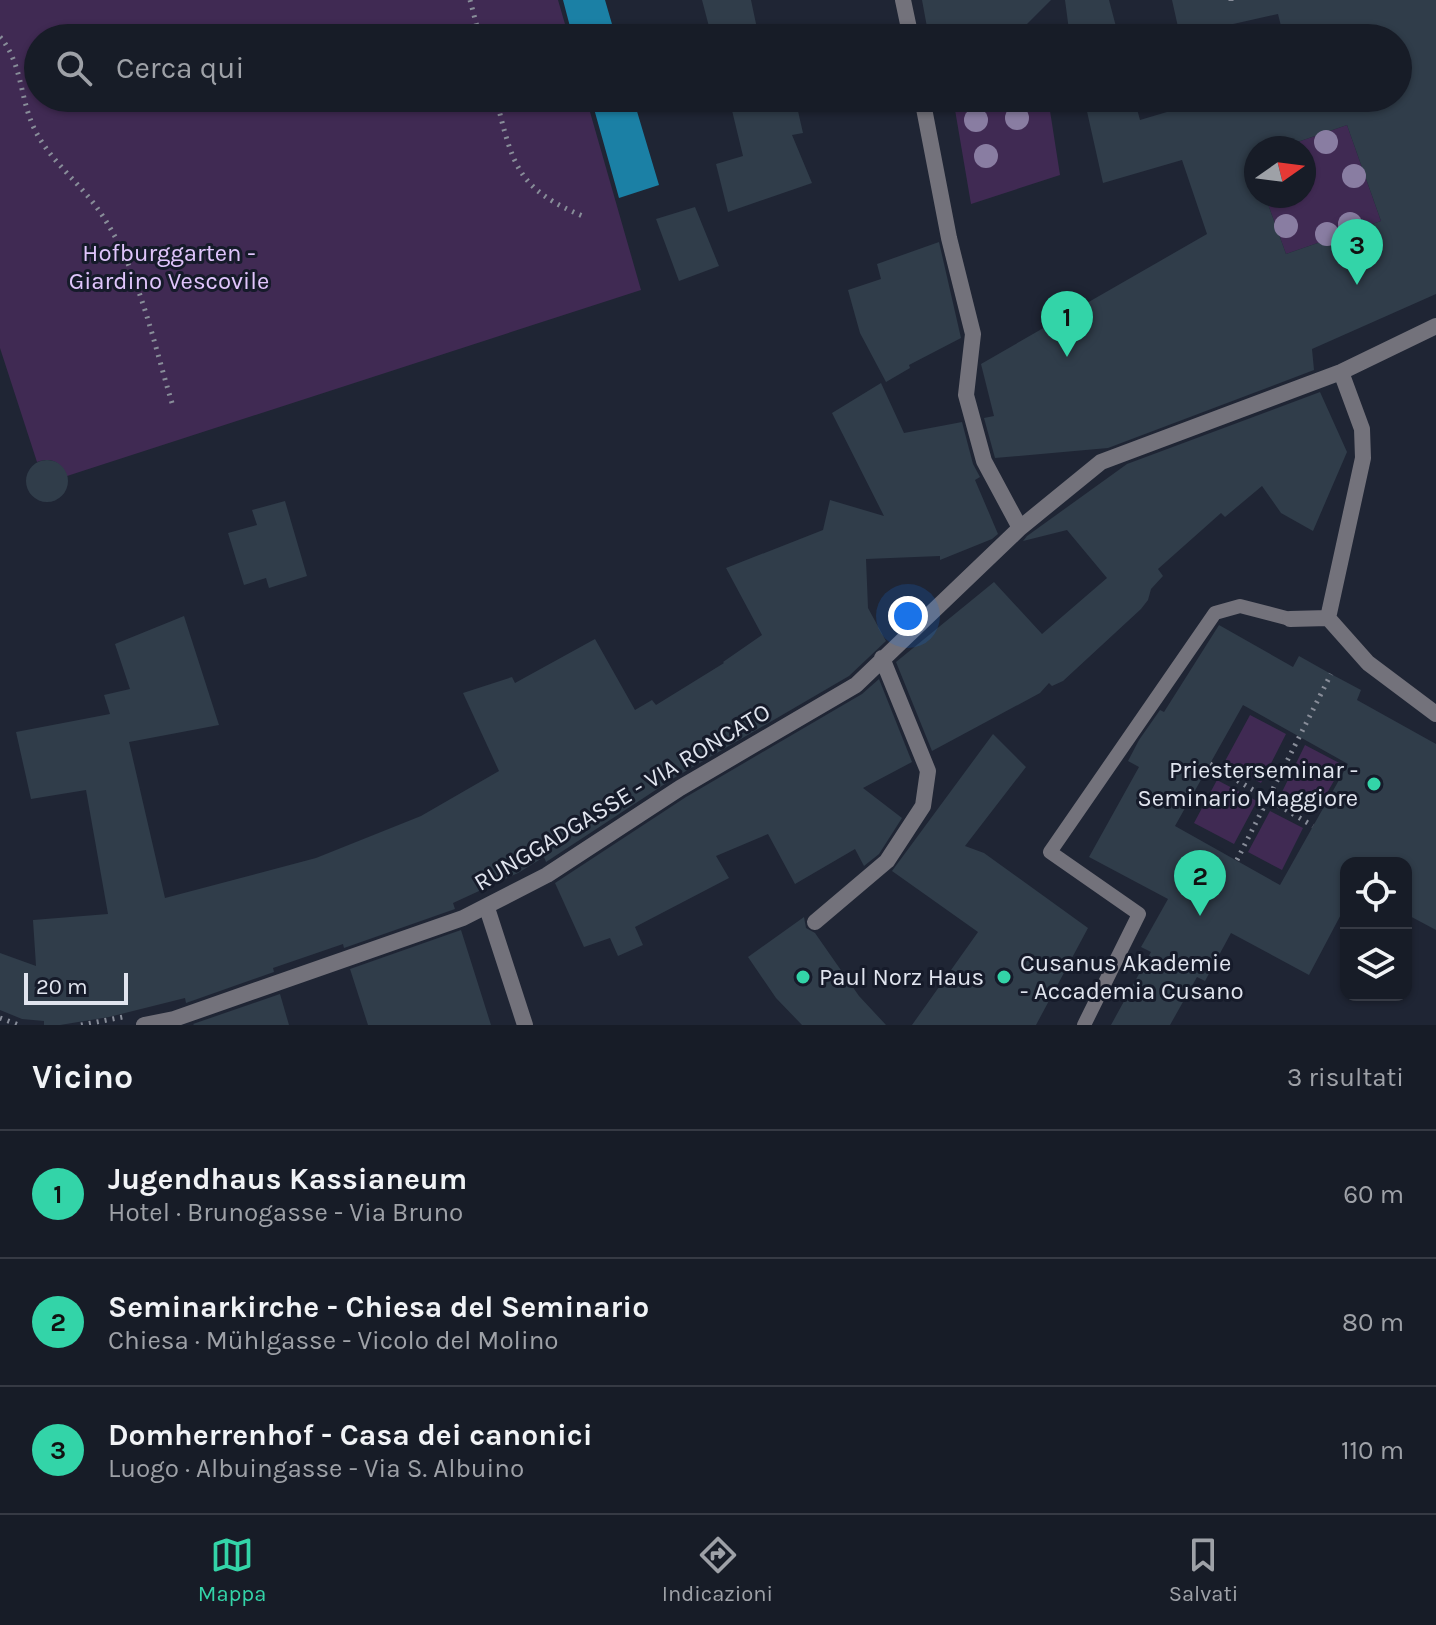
<!DOCTYPE html>
<html lang="it">
<head>
<meta charset="utf-8">
<style>
  :root { --surface:#171c27; --page:#242933; --text:#f1f3f6; --muted:#9ea1a7; --line:#363a44; --accent:#33d4a8 }
  body { margin:0; font-family:Karla,sans-serif; background:var(--page); color:var(--text) }
  .controls { position:absolute; right:24px; bottom:24px; display:grid; overflow:hidden; border-radius:16px; box-shadow:0 2px 6px #0004 }
  .controls button { width:72px; height:72px; display:grid; place-items:center; padding:0; border:0; border-bottom:2px solid var(--line); background:var(--surface); color:var(--text); font:40px sans-serif }
  .compass { position:absolute; left:1244px; top:136px; width:72px; height:72px; border-radius:50%; background:var(--surface); box-shadow:0 2px 6px #0004; rotate:76deg }
  .scale { position:absolute; left:24px; bottom:20px; width:104px; box-sizing:border-box; padding-left:8px; border:4px solid #e0e4ee; border-top:0; font-size:22px; line-height:28px; white-space:nowrap; color:#e0e4ee; -webkit-text-stroke:6px #161b2a; paint-order:stroke }
  .you { position:absolute; left:908px; top:616px; width:28px; height:28px; margin:-20px; border:6px solid #fff; border-radius:50%; background:#1a73e8; box-shadow:0 0 0 12px #1a73e833 }
  .badge { display:grid; place-items:center; width:52px; height:52px; border-radius:50%; background:var(--accent); color:#111; font-size:26px; font-weight:700 }
  .pin { position:absolute; translate:-50% -66px; filter:drop-shadow(0 2px 4px #0008) }
  .pin::after { content:''; position:absolute; top:42px; width:28px; height:24px; background:inherit; clip-path:polygon(0 0,100% 0,50% 100%) }
  .list { margin:0; padding:0; list-style:none }
  h2 { display:flex; justify-content:space-between; align-items:center; height:104px; margin:0; padding:0 32px; font-size:34px }
  h2 small { font-size:26px; font-weight:400; color:var(--muted) }
  .list li { display:grid; grid-template-columns:52px 1fr auto; gap:24px; align-items:center; box-sizing:border-box; height:128px; padding:0 32px; border-top:2px solid var(--line) }
  .list b { display:block; font-size:30px; white-space:nowrap }
  .list p { margin:0; font-size:26px; white-space:nowrap; color:var(--muted) }
  .list em { font-size:26px; font-style:normal; color:var(--muted) }
  .icon { flex:none; width:44px; height:44px; fill:none; stroke:currentColor; stroke-width:2; stroke-linecap:round; stroke-linejoin:round }
  .map { position:relative; flex:none; width:1436px; height:1025px; overflow:hidden }
  .search { position:absolute; background:var(--surface); box-shadow:0 2px 6px #0004; left:24px; right:24px; top:24px; height:88px; display:flex; align-items:center; gap:20px; box-sizing:border-box; padding:0 28px; border-radius:44px; color:var(--muted); font-size:30px }
  .sheet { height:488px; background:var(--surface) }
  nav { display:flex; justify-content:space-around; align-items:center; box-sizing:border-box; height:112px; border-top:2px solid var(--line); background:var(--surface); font-size:22px; color:var(--muted) }
  nav a { display:grid; justify-items:center; gap:4px }
  nav .on { color:var(--accent) }
  .map>svg:first-child { display:block }
  .green { fill:#402a53 }
  .water { fill:#1b80a5 }
  .building { fill:#303d4a; fill-rule:evenodd }
  .lines { fill:none; stroke-linecap:round; stroke-linejoin:round }
  .path { stroke:#888d99; stroke-width:5; stroke-dasharray:2 6; stroke-linecap:butt }
  .lane { stroke:#73727b; stroke-width:14 }
  .street { stroke:#73727b; stroke-width:16 }
  .tree { fill:#897da2 }
  .poi-dot { fill:#33d4a8; stroke:#161b2a; stroke-width:3 }
  .labels { text-anchor:middle; stroke-width:6; stroke-linejoin:round; paint-order:stroke }
  .park-label { font-size:24px; fill:#e0c5fc; stroke:#161b2a }
  .poi-label { font-size:24px; fill:#e0e4ee; stroke:#161b2a; text-anchor:start }
  .street-label { font-size:24px; fill:#e0e4ee; stroke:#161b2a }
</style>
</head>
<body>
<div class="map">
<svg width="1436" height="1025" viewBox="0 0 1436 1025">
  <rect width="100%" height="100%" fill="#1f2534"/>
  <path class="green" d="M0,0H558L569,38H38V98H586L641,290L67,476C60,462 52,457 37,462L0,348Z
    M953,98H1048L1060,175L971,204Z
    M1347,125L1381,221L1286,254L1265,196H1304V148H1280Z
    M1250,715L1286,734L1261,783L1224,763Z
    M1305,745L1343,765L1315,814L1281,794Z
    M1217,780L1257,801L1234,844L1194,823Z
    M1270,811L1303,828L1282,870L1248,852Z"/>
  <path class="water" d="M563,0H605L616,38H573Z
    M591,98H633L659,185L619,198Z"/>
  <path class="building" d="M702,0H751L759,38H712Z
    M922,0H1051L1013,38H929Z
    M1065,0H1109L1119,38H1070Z
    M1172,0H1436V294L1312,349L1314,370L1108,448L995,458L984,418L994,416L981,364L1207,234L1182,160L1103,183L1084,98H1134L1140,120L1214,98H1398V38H1284L1278,14L1180,36ZM1347,125L1381,221L1286,254L1265,196H1256V169L1252,158L1256,156V148H1280Z
    M729,98H795L803,133L792,135L812,183L728,212L716,164L743,156Z
    M695,207L719,266L679,281L656,219Z
    M939,242L961,338L909,365L910,368L886,382L860,333L848,290L881,279L877,264Z
    M881,383L904,433L962,422L973,464L980,477L975,480L998,534L992,539L940,560V556L866,559L868,608L886,641L849,676L674,778L546,862L544,857L518,873L453,903L455,909L344,948L343,944L273,968L274,972L186,1003L185,998L109,1017L60,1025H44V1021L22,1019L0,1010V953L36,966L33,920L108,914L86,790L31,799L16,732L110,714L104,695L130,689L115,644L184,616L219,725L129,742L165,898L316,858L421,816L499,771L463,693L512,677L515,683L595,639L635,710L652,700L656,705L724,663L723,662L762,635L726,568L823,530L830,500L884,516L832,413Z
    M1320,392L1347,452L1313,531L1281,513L1262,486L1225,517L1221,513L1158,569L1163,576L1151,589L1148,600L1141,609L1063,681L1052,686L1049,683L1040,693L932,751L896,662L994,582L1042,634L1107,578L1067,530L1023,541L1027,536L1127,464Z
    M26 481a21 21 0 1 1 42 0a21 21 0 1 1-42 0Z
    M285,501L307,576L269,588L266,578L244,585L228,533L257,525L252,510Z
    M1219,625L1293,667L1299,656L1331,674L1361,690L1357,700L1436,744V930L1406,914V863H1346V905L1309,975L1231,933L1205,981L1197,977L1170,1025H1111L1151,952L1141,947L1168,899L1089,857L1139,767L1128,761L1139,740L1160,710L1164,712ZM1243,705L1348,764L1280,885L1175,826Z
    M879,679L912,762L863,788L902,818L879,854L864,866L855,849L795,884L768,834L716,856L729,878L635,927L643,945L618,956L610,938L584,947L555,883L686,797L862,694Z
    M993,734L1026,767L965,846L984,853L1088,928L1036,1025H912L978,932L892,871Z
    M804,917L806,928L815,933L859,996L886,1025H802L776,998L748,957Z
    M461,930L491,1025H368L350,969Z
    M280,994L289,1025H194L193,1024Z"/>
  <g class="lines">
    <path class="path" d="M470,0L480,38
      M1231,0V1
      M0,37C22,62 20,99 34,128C50,162 82,184 102,215C139,270 153,341 172,403
      M496,98C513,166 517,189 585,217
      M1210,764L1313,826
      M1237,860L1331,674
      M0,1018L19,1025
      M81,1025L123,1017"/>
    <path class="lane" d="M1084,1025L1139,914L1050,852L1215,613L1240,606L1290,619"/>
    <path class="street" d="M903,0L911,38
      M922,98L949,238L973,334L966,395L984,461L1020,528
      M1341,372L1362,429L1363,458L1328,618L1368,663L1436,714
      M1290,619L1328,618
      M487,908L525,1025
      M815,922L887,861L923,806L928,771L882,658
      M144,1025L174,1019L463,918L547,875L680,788L856,685L1020,528L1101,462L1341,372L1436,326"/>
  </g>
  <g class="tree">
    <circle cx="1017" cy="118" r="12"/>
    <circle cx="976" cy="120" r="12"/>
    <circle cx="1326" cy="142" r="12"/>
    <circle cx="986" cy="156" r="12"/>
    <circle cx="1354" cy="176" r="12"/>
    <circle cx="1350" cy="224" r="12"/>
    <circle cx="1286" cy="226" r="12"/>
    <circle cx="1327" cy="234" r="12"/>
  </g>
  <g class="poi-dot">
    <circle cx="1374" cy="784" r="8"/>
    <circle cx="803" cy="977" r="8"/>
    <circle cx="1004" cy="977" r="8"/>
  </g>
  <g class="labels">
    <g class="park-label">
      <text x="169" y="261">Hofburggarten -<tspan x="169" dy="28">Giardino Vescovile</tspan></text>
    </g>
    <g class="poi-label">
      <text x="1358" y="778" text-anchor="end">Priesterseminar -<tspan x="1358" dy="28">Seminario Maggiore</tspan></text>
      <text x="1020" y="971">Cusanus Akademie<tspan x="1020" dy="28">- Accademia Cusano</tspan></text>
      <text x="819" y="985">Paul Norz Haus</text>
    </g>
    <g class="street-label">
      <text transform="translate(622 797) rotate(-31)" y="8">RUNGGADGASSE - VIA RONCATO</text>
    </g>
  </g>
</svg>
<div class="controls">
<button><svg class="icon" aria-label="locate" viewBox="0 0 24 24"><circle cx="12" cy="12" r="6"/><path d="M12 2v4M12 18v4M2 12h4M18 12h4"/></svg></button>
<button><svg class="icon" aria-label="layers" viewBox="0 0 24 24"><path d="M12 4l9 5-9 5-9-5zM3 14l9 5 9-5"/></svg></button>
</div>
<svg class="compass" viewBox="-18 -18 36 36"><path d="M0-13l5 13h-10z" fill="#e53935"/><path d="M0 13l5-13h-10z" fill="#9ea1a7"/></svg>
<div class="scale">20 m</div>
<div class="you"></div>
<div class="pin badge" style="left:1067px;top:357px">1</div>
<div class="pin badge" style="left:1200px;top:916px">2</div>
<div class="pin badge" style="left:1357px;top:285px">3</div>
<div class="search"><svg class="icon" aria-label="search" viewBox="0 0 24 24"><circle cx="10" cy="10" r="6"/><path d="M15 15l6 6"/></svg>Cerca qui</div>
</div>
<section class="sheet">
<h2>Vicino<small>3 risultati</small></h2>
<ul class="list">
<li><span class="badge">1</span><div><b>Jugendhaus Kassianeum</b><p>Hotel · Brunogasse - Via Bruno</p></div><em>60 m</em></li>
<li><span class="badge">2</span><div><b>Seminarkirche - Chiesa del Seminario</b><p>Chiesa · Mühlgasse - Vicolo del Molino</p></div><em>80 m</em></li>
<li><span class="badge">3</span><div><b>Domherrenhof - Casa dei canonici</b><p>Luogo · Albuingasse - Via S. Albuino</p></div><em>110 m</em></li>
</ul>
</section>
<nav>
<a class="on"><svg class="icon" aria-label="map" viewBox="0 0 24 24"><path d="M3 6l6-2 6 2 6-2v14l-6 2-6-2-6 2zM9 4v14M15 6v14"/></svg>Mappa</a>
<a><svg class="icon" aria-label="directions" viewBox="0 0 24 24"><path d="M12 3l9 9-9 9-9-9zM9 14v-3h6M13 9l2 2-2 2"/></svg>Indicazioni</a>
<a><svg class="icon" aria-label="saved" viewBox="0 0 24 24"><path d="M7 4h10v16l-5-4-5 4z"/></svg>Salvati</a>
</nav>
</body>
</html>
